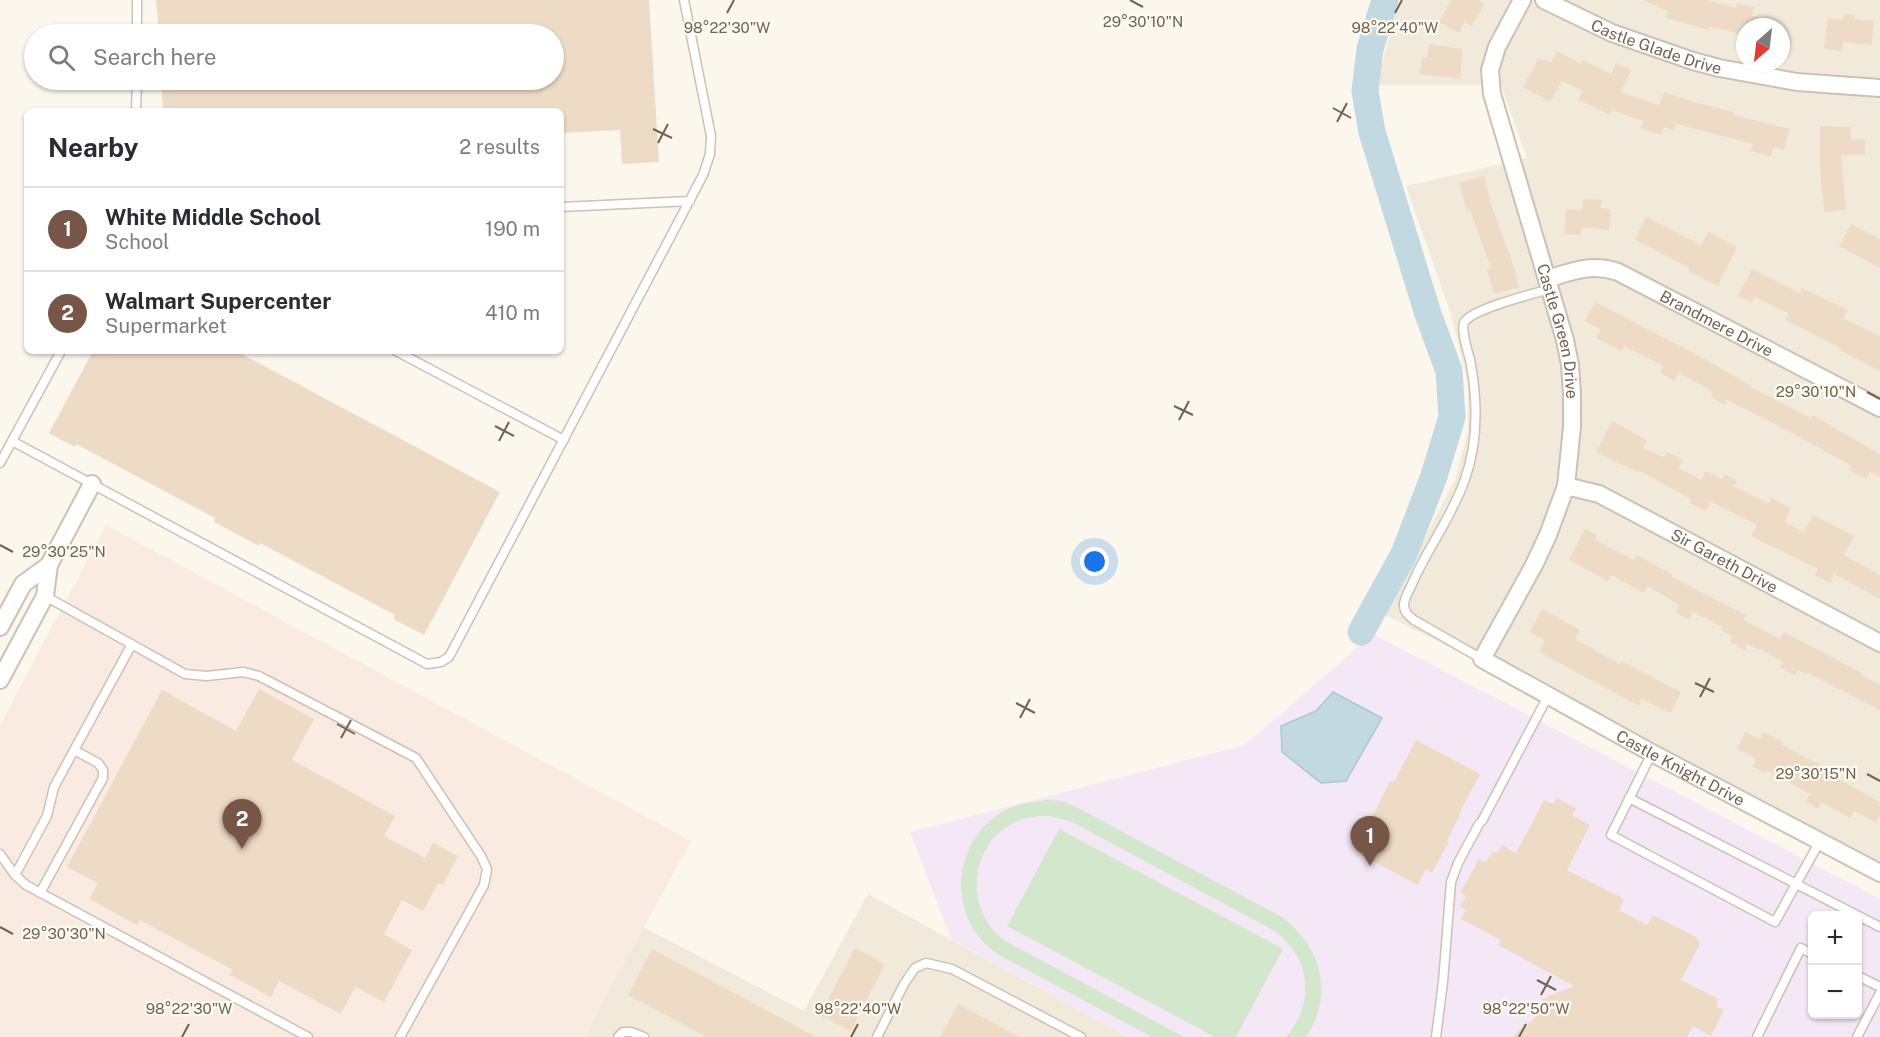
<!DOCTYPE html>
<html lang="en">
<head>
<meta charset="utf-8">
<style>
  :root { --surface:#fff; --page:#f2f2f3; --text:#2b2b33; --muted:#7c7c81; --line:#e1e1e2; --accent:#785647 }
  body { margin:0; font-family:"Public Sans",sans-serif; background:var(--page); color:var(--text) }
  .controls { position:absolute; right:18px; bottom:18px; display:grid; overflow:hidden; border-radius:9px; box-shadow:0 2px 4px #0004 }
  .controls button { width:54px; height:54px; display:grid; place-items:center; padding:0; border:0; border-bottom:2px solid var(--line); background:var(--surface); color:var(--text); font:30px sans-serif }
  .compass { position:absolute; left:1736px; top:18px; width:54px; height:54px; border-radius:50%; background:var(--surface); box-shadow:0 2px 4px #0004; rotate:208deg }
  .you { position:absolute; left:1095px; top:562px; width:21px; height:21px; margin:-15px; border:4px solid #fff; border-radius:50%; background:#1a73e8; box-shadow:0 0 0 9px #1a73e833 }
  .badge { display:grid; place-items:center; width:39px; height:39px; border-radius:50%; background:var(--accent); color:#fff; font-size:20px; font-weight:700 }
  .pin { position:absolute; translate:-50% -50px; filter:drop-shadow(0 2px 3px #0008) }
  .pin::after { content:''; position:absolute; top:32px; width:21px; height:18px; background:inherit; clip-path:polygon(0 0,100% 0,50% 100%) }
  .list { margin:0; padding:0; list-style:none }
  h2 { display:flex; justify-content:space-between; align-items:center; height:78px; margin:0; padding:0 24px; font-size:26px }
  h2 small { font-size:20px; font-weight:400; color:var(--muted) }
  .list li { display:grid; grid-template-columns:39px 1fr auto; gap:18px; align-items:center; box-sizing:border-box; height:84px; padding:0 24px; border-top:2px solid var(--line) }
  .list b { display:block; font-size:22px; white-space:nowrap }
  .list p { margin:0; font-size:20px; white-space:nowrap; color:var(--muted) }
  .list em { font-size:20px; font-style:normal; color:var(--muted) }
  .icon { flex:none; width:33px; height:33px; fill:none; stroke:currentColor; stroke-width:2; stroke-linecap:round; stroke-linejoin:round }
  .map { position:relative; flex:none; width:1880px; height:1037px; overflow:hidden }
  .search { position:absolute; background:var(--surface); box-shadow:0 2px 4px #0004; left:24px; top:24px; width:540px; height:66px; display:flex; align-items:center; gap:15px; box-sizing:border-box; padding:0 21px; border-radius:33px; color:var(--muted); font-size:22px }
  .panel { position:absolute; background:var(--surface); box-shadow:0 2px 4px #0004; left:24px; top:108px; width:540px; height:246px; border-radius:9px }
  .map>svg:first-child { display:block }
  .residential { fill:#f1eadb; fill-rule:evenodd }
  .commercial { fill:#f9ebe1 }
  .education { fill:#f4e8f7; fill-rule:evenodd }
  .green { fill:#d2e7cb }
  .water { fill:#c2d9e2; stroke:#a9c7d3; stroke-width:1.5 }
  .lines { fill:none; stroke-linecap:round; stroke-linejoin:round }
  .river { stroke:#c2d9e2; stroke-width:27 }
  .building { fill:#eddbc6 }
  .service-casing { stroke:#ccc1b2; stroke-width:11 }
  .minor-casing { stroke:#ccc1b2; stroke-width:20 }
  .service { stroke:#fff; stroke-width:8 }
  .minor { stroke:#fff; stroke-width:16 }
  .ticks { fill:none; stroke:#736251; stroke-width:2 }
  .labels { text-anchor:middle; stroke-width:4.5; stroke-linejoin:round; paint-order:stroke }
  .street-label { font-size:16px; fill:#736251; stroke:#fdfaf2 }
  .ticks-label { font-size:15px; text-anchor:middle; fill:#736251; stroke:#fdfaf2; stroke-width:4.5; stroke-linejoin:round; paint-order:stroke }
</style>
</head>
<body>
<div class="map">
<svg width="1880" height="1037" viewBox="0 0 1880 1037">
  <rect width="100%" height="100%" fill="#fbf7ec"/>
  <path class="residential" d="M1403,0H1880V862L1500,661L1459,652L1385,615L1456,478L1468,431V384L1451,314L1406,186L1527,158L1501,85H1377L1395,12ZM1745,27H1781V63H1745Z
    M868,894L1128,1037H584L643,927L804,1011Z"/>
  <path class="commercial" d="M106,525L691,841L584,1037H0V725Z"/>
  <path class="education" d="M1373,634L1880,899V1037H1128L951,939L910,832L1245,745ZM1812,916H1858V1014H1812Z"/>
  <path class="green" d="M1048,800L1062,801L1078,808L1282,917C1321,946 1335,995 1306,1037H1286C1316,1002 1311,957 1273,930L1072,822C1063,819 1054,816 1045,816C976,815 952,905 1007,942L1184,1037H1152L999,955C948,922 949,847 999,814C1013,804 1031,802 1048,800Z
    M1059,829L1283,949L1236,1037H1215L1007,926Z"/>
  <path class="water" d="M1333,692L1382,718L1346,781L1321,783L1282,752L1281,726L1316,711Z"/>
  <g class="lines">
    <path class="river" d="M1361,632L1404,554L1434,476L1452,417L1449,371L1428,314L1372,132L1365,91L1370,49L1385,0"/>
  </g>
  <path class="building" d="M156,0H649L659,162L622,164L620,130L561,133V111H163L161,80H554V34H159Z
    M1451,0H1478L1485,3L1472,26L1464,22L1459,33L1439,22Z
    M1643,0H1707L1736,8L1737,4L1754,7L1752,16L1779,22L1778,27H1745V35L1710,27L1709,30L1666,18L1668,11Z
    M1844,14L1855,15V19L1874,21L1872,45L1843,42L1842,51L1824,49L1828,18L1843,20Z
    M1429,44L1463,49L1460,79L1420,74L1422,58H1427Z
    M1557,51L1581,64L1583,60L1611,74L1616,63L1631,70L1621,92L1659,105L1664,92L1694,102L1734,112L1733,115L1790,129L1784,150L1773,147L1771,157L1750,151L1753,144L1676,124L1674,131L1664,127L1661,135L1641,128L1643,121L1612,110L1610,115L1578,100L1583,91L1562,81L1550,102L1523,87L1538,59L1551,62Z
    M1820,126L1851,127V139H1865V155H1841L1846,210L1824,212L1820,170Z
    M1484,176L1492,207L1509,254H1510L1519,287L1494,294L1487,269L1491,268L1470,210L1467,211L1459,183Z
    M1583,199L1602,200L1601,208L1611,209L1609,230L1582,227L1581,235L1564,234L1566,209L1582,210Z
    M1646,217L1701,245L1708,232L1737,247L1718,286L1688,271L1690,268L1635,240Z
    M1851,224L1880,239V268L1839,246Z
    M1752,269L1800,293L1802,288L1848,310L1843,318L1880,336V371L1839,350L1840,348L1785,320L1789,314L1755,297L1752,303L1738,296Z
    M1595,302L1703,358L1751,386V387L1811,418L1812,415L1880,454V477L1870,472L1866,479L1850,470L1852,466L1790,432L1727,400L1725,405L1711,397L1713,392L1679,373L1674,381L1660,373L1663,366L1624,346L1621,351L1596,338L1601,329L1585,321Z
    M93,351H236L500,492L424,635L393,619L395,615L260,543L259,546L214,522L215,518L76,444L75,447L49,433Z
    M1612,421L1647,440L1643,448L1664,457L1667,452L1683,460L1679,468L1701,480L1706,471L1722,479L1725,474L1737,481L1734,486L1768,503L1771,498L1791,508L1785,522L1804,532L1813,515L1854,536L1844,555L1880,575V599L1834,574L1830,583L1815,575L1818,569L1751,536L1757,525L1711,502L1706,511L1689,503L1691,499L1638,470L1637,472L1596,452Z
    M1585,529L1597,535L1595,540L1634,560L1637,555L1673,575L1672,577L1746,615L1744,620L1780,639L1784,632L1862,673L1861,675L1880,685V710L1806,672L1805,674L1798,670L1795,675L1780,667L1783,662L1760,649L1759,650L1747,644L1745,650L1730,642L1733,636L1721,630L1723,627L1693,612L1689,620L1676,613L1679,605L1648,586L1644,593L1611,575L1608,581L1569,560Z
    M1542,609L1580,630L1575,639L1620,664L1621,661L1681,692L1670,713L1642,699L1639,706L1539,652L1545,640L1530,632Z
    M259,689L314,719L292,760L395,816L384,836L425,858L433,843L458,856L443,885L438,883L423,911L402,900L384,934L412,950L384,1002L355,987L341,1014L279,981L271,997L230,975L233,970L140,920L137,925L89,899L98,883L67,867L162,690L236,731Z
    M1745,732L1760,739L1763,732L1782,741L1781,744L1836,774L1835,777L1880,802V815L1876,823L1854,811L1850,818L1821,802L1818,809L1806,802L1810,794L1767,771L1766,773L1752,766L1756,759L1737,749Z
    M1416,740L1480,774L1459,814L1460,815L1447,841L1449,842L1432,873L1426,869L1418,885L1361,855L1369,838L1363,835L1391,780L1394,782Z
    M1556,798L1576,808L1572,815L1590,825L1567,870L1624,899L1619,910L1647,925L1653,915L1696,937L1700,944L1681,980L1719,999L1716,1006L1724,1010L1711,1036L1693,1026L1687,1037H1512L1534,1019L1542,1005V999L1574,986L1498,945L1501,940L1461,919L1466,910L1460,907L1466,896L1460,893L1479,859L1486,862L1493,851L1497,853L1502,845L1516,853L1544,800L1553,804Z
    M855,948L885,964L851,1031L820,1015Z
    M652,949L738,995L816,1037H707L628,995Z
    M958,1004L1020,1037H940Z"/>
  <g class="lines">
    <g class="service-casing">
      <path id="service" d="M137,34V0
        M136,111L137,80
        M561,207L690,201
        M61,351L12,441L427,664L441,662L449,657L703,175L710,154L711,136L684,0
        M396,351L564,440
        M0,463L12,441
        M45,596L185,674L207,676L243,672L259,676L416,758L481,856L487,869L484,885L400,1037
        M1482,659L1414,620C1409,616 1404,612 1404,605C1404,598 1409,591 1412,584C1427,549 1451,518 1464,482C1478,445 1478,405 1471,365C1470,356 1459,329 1465,321C1476,308 1532,294 1550,289
        M1652,753L1611,835L1775,922L1820,841
        M1629,798L1880,927
        M1482,821L1548,696
        M0,854L15,875L26,885L308,1037
        M15,875L47,816L54,787L132,644
        M40,893L103,778V770L98,763L74,750
        M1858,976L1880,987
        M618,1037L623,1032H631L644,1037
        M877,1037L904,984L915,968L926,963L952,969L1081,1037
        M1436,1037L1443,982L1451,882L1458,863L1479,824
        M1757,1037L1801,948L1812,954
        M1857,1037L1880,993"/>
    </g>
    <g class="minor-casing">
      <g id="minor">
        <path id="s1" d="M1522,0L1497,47L1490,70L1492,94L1565,340L1570,365L1572,394V427L1566,486L1548,535L1534,565L1482,659L1652,753L1880,873"/>
        <path id="s2" d="M1544,0L1612,33L1693,61L1719,68L1797,82L1880,88"/>
        <path id="s3" d="M1547,279C1573,271 1592,263 1618,272L1880,408"/>
        <path id="s4" d="M1566,486L1599,494L1880,643"/>
        <path d="M0,627L23,584L49,565"/>
        <path d="M0,680L45,596L49,565L92,484"/>
      </g>
    </g>
    <use href="#service" class="service"/>
    <use href="#minor" class="minor"/>
  </g>
  <path class="ticks" d="M1130,0L1143,7M727,13L734,0M1395,13L1402,0M1333,108L1351,118M1337,122L1347,103M653,129L672,138M658,143L668,124M1867,392L1880,399M1174,406L1193,415M1179,420L1189,401M495,426L514,436M499,441L509,422M0,545L13,552M1695,683L1714,692M1700,697L1710,678M1016,703L1035,713M1020,718L1030,699M337,724L355,734M341,738L351,720M1867,774L1880,781M0,927L13,934M1537,980L1556,990M1541,995L1551,976M182,1037L189,1024M851,1037L858,1024M1519,1037L1526,1024"/>
  <g class="labels">
    <g class="street-label">
      <text dy="6" stroke="none"><textPath href="#s2" startOffset="122">Castle Glade Drive</textPath></text>
      <text dy="6" stroke="none"><textPath href="#s3" startOffset="184">Brandmere Drive</textPath></text>
      <text dy="6" stroke="none"><textPath href="#s1" startOffset="348">Castle Green Drive</textPath></text>
      <text dy="6" stroke="none"><textPath href="#s4" startOffset="176">Sir Gareth Drive</textPath></text>
      <text dy="6" stroke="none"><textPath href="#s1" startOffset="924">Castle Knight Drive</textPath></text>
    </g>
  </g>
  <g class="ticks-label">
    <text x="1143" y="27">29°30'10"N</text>
    <text x="727" y="33">98°22'30"W</text>
    <text x="1395" y="33">98°22'40"W</text>
    <text x="1816" y="397">29°30'10"N</text>
    <text x="64" y="557">29°30'25"N</text>
    <text x="1816" y="779">29°30'15"N</text>
    <text x="64" y="939">29°30'30"N</text>
    <text x="189" y="1014">98°22'30"W</text>
    <text x="858" y="1014">98°22'40"W</text>
    <text x="1526" y="1014">98°22'50"W</text>
  </g>
</svg>
<div class="controls">
<button>+</button>
<button>−</button>
</div>
<svg class="compass" viewBox="-18 -18 36 36"><path d="M0-13l5 13h-10z" fill="#e53935"/><path d="M0 13l5-13h-10z" fill="#7c7c81"/></svg>
<div class="you"></div>
<div class="pin badge" style="left:1370px;top:866px">1</div>
<div class="pin badge" style="left:242px;top:849px">2</div>
<div class="search"><svg class="icon" aria-label="search" viewBox="0 0 24 24"><circle cx="10" cy="10" r="6"/><path d="M15 15l6 6"/></svg>Search here</div>
<section class="panel">
<h2>Nearby<small>2 results</small></h2>
<ul class="list">
<li><span class="badge">1</span><div><b>White Middle School</b><p>School</p></div><em>190 m</em></li>
<li><span class="badge">2</span><div><b>Walmart Supercenter</b><p>Supermarket</p></div><em>410 m</em></li>
</ul>
</section>
</div>
</body>
</html>
